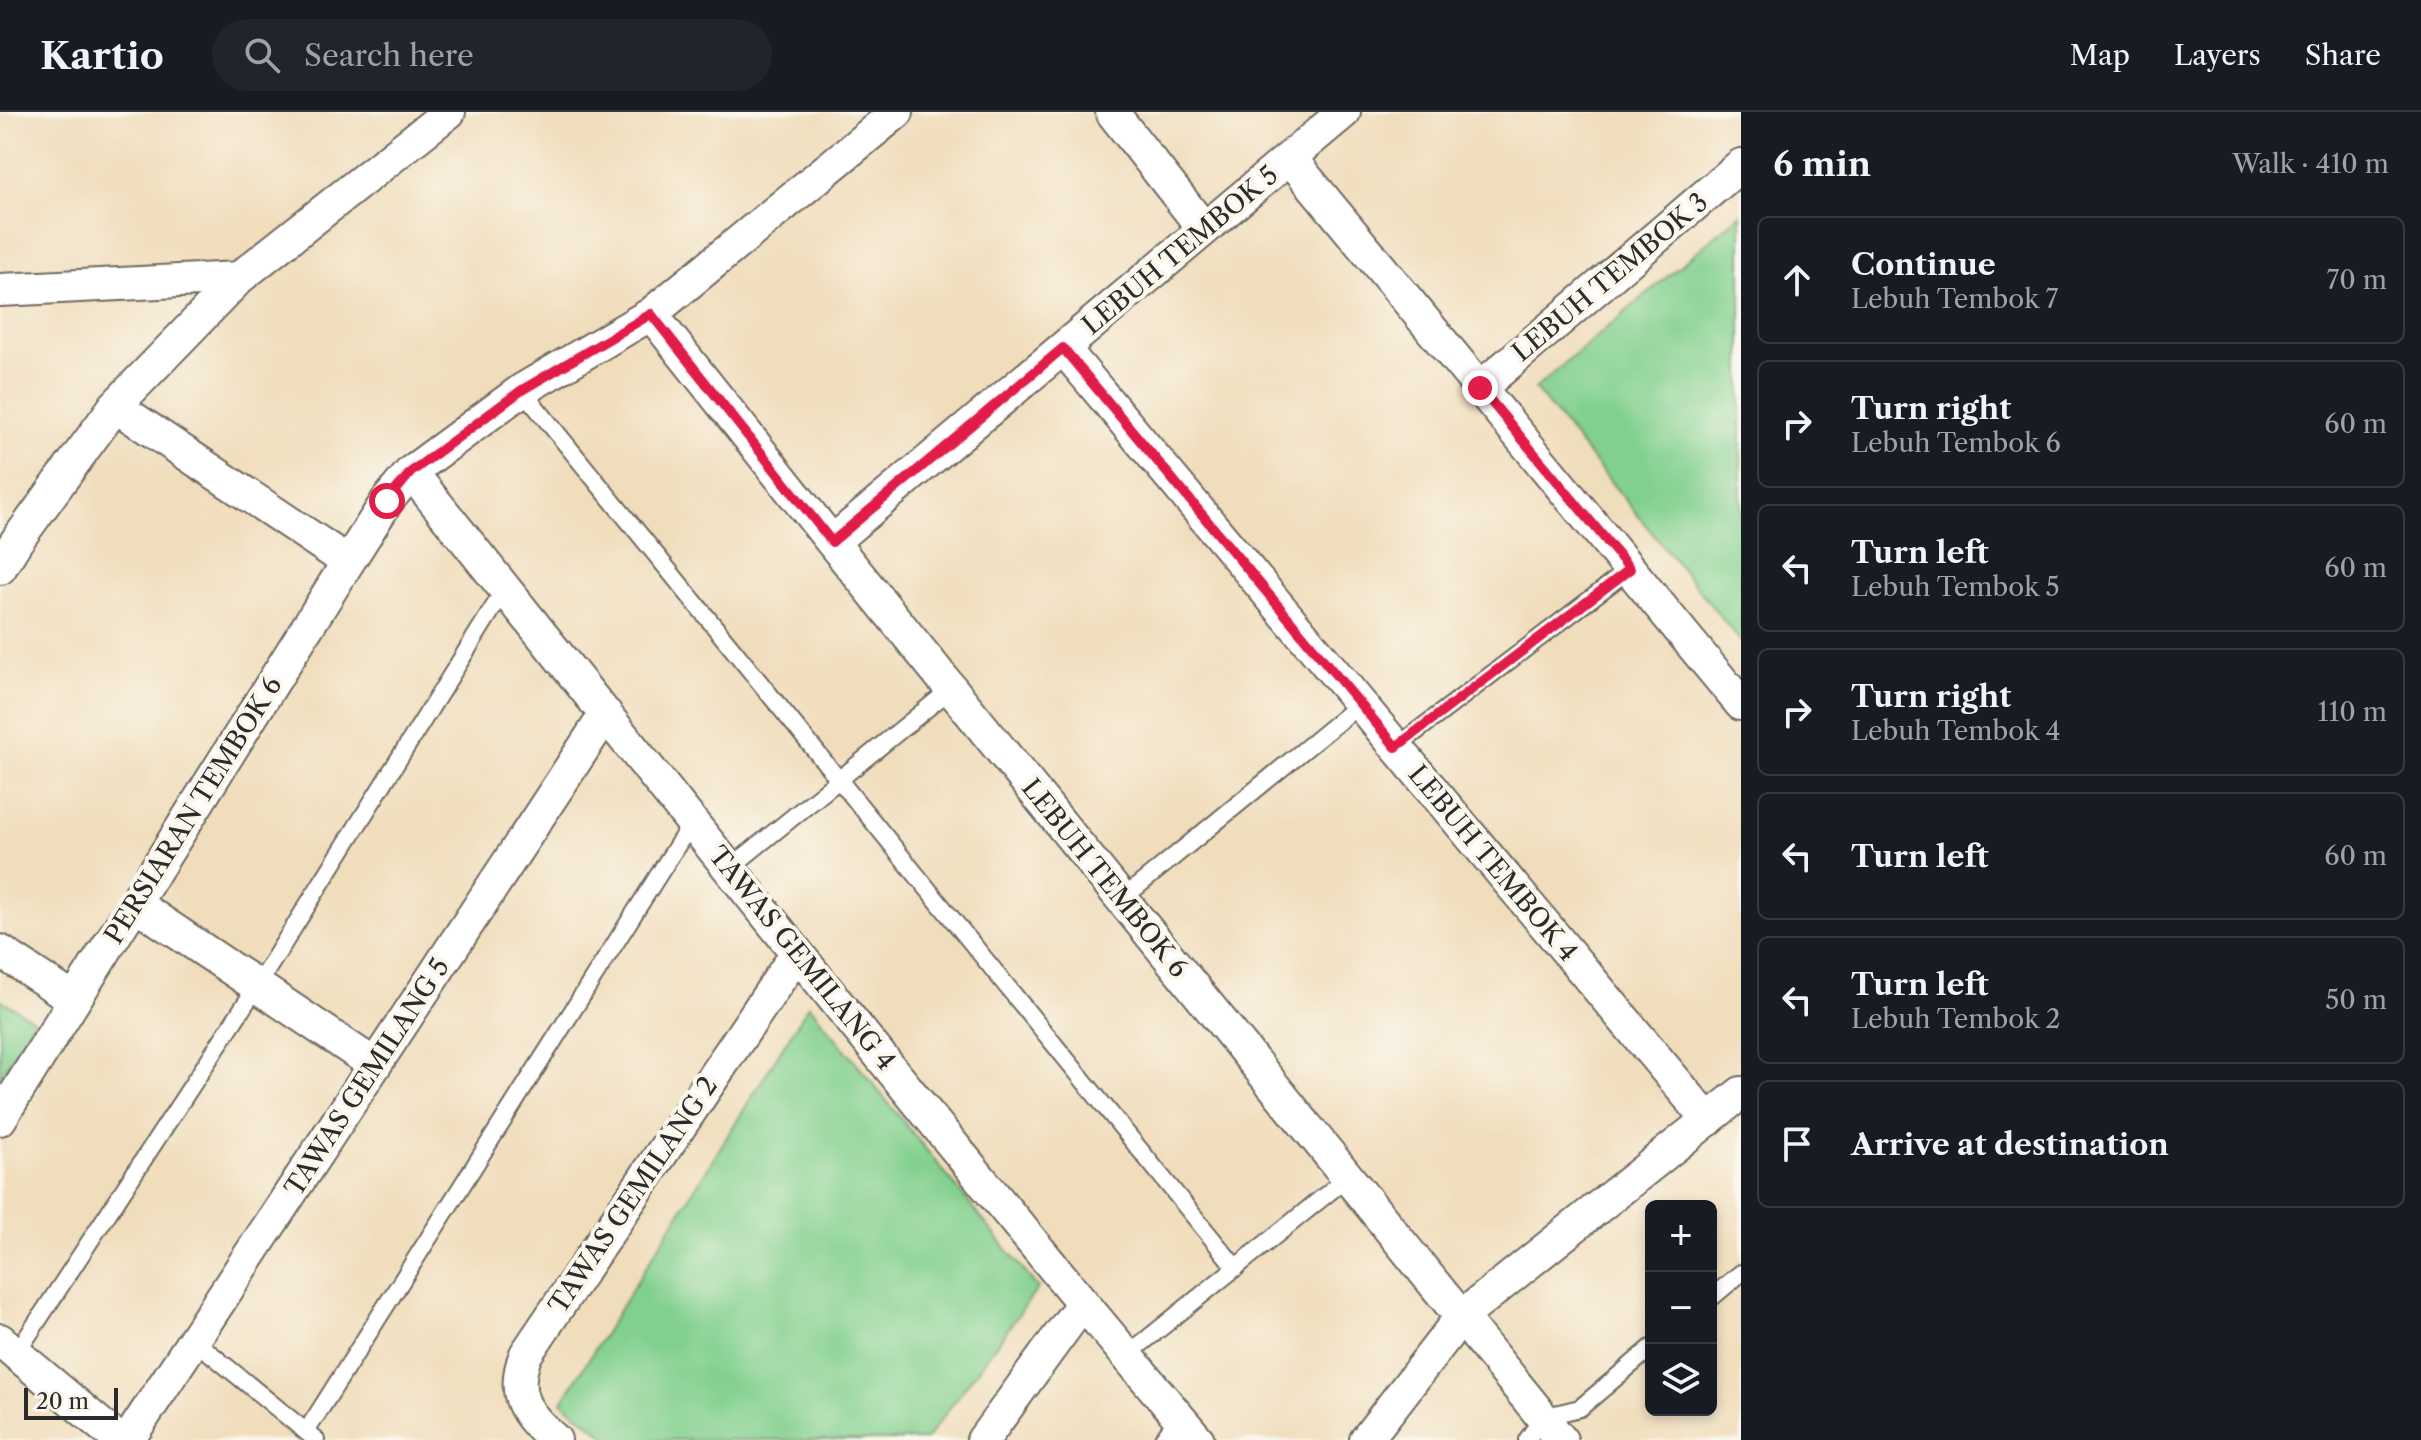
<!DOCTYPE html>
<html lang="en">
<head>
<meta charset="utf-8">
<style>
  :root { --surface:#171b24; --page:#20242c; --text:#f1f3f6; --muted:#9ea1a6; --line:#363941 }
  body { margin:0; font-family:"Libre Caslon Text",serif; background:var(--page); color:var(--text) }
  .controls { position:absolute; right:24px; bottom:24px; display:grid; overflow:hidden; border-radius:12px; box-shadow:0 4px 12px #0003 }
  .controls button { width:72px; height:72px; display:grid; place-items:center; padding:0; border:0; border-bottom:2px solid var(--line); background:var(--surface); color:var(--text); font:40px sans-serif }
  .scale { position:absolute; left:24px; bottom:20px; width:94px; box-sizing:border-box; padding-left:8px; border:4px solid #2b2b2b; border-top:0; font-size:22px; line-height:28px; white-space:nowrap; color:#2b2b2b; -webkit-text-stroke:6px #fbf7ec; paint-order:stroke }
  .stop { position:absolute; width:24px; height:24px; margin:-18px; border:6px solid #e11d48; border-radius:50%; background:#fff }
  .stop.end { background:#e11d48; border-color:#fff; box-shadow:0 2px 8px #0008 }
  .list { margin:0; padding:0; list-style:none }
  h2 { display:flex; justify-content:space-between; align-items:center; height:104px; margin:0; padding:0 32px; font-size:34px }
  h2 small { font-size:26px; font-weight:400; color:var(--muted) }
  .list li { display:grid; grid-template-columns:52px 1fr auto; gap:24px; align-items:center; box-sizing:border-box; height:128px; margin:0 16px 16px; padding:0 16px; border:2px solid var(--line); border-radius:12px }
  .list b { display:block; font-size:30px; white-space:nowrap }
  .list p { margin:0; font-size:26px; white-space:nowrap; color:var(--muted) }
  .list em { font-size:26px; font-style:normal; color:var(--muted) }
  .icon { flex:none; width:44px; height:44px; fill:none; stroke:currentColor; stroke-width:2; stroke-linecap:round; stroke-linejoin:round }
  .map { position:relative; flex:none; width:1741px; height:1328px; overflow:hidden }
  header { display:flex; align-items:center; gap:48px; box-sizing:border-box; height:112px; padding:0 40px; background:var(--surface); border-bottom:2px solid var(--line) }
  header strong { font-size:38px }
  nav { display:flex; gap:44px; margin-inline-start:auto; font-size:28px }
  .search { width:560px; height:72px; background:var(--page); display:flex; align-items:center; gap:20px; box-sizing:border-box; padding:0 28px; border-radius:44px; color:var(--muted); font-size:30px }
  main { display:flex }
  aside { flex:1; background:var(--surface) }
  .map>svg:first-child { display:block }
  .green { fill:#82d08f; stroke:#567e5d; stroke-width:2 }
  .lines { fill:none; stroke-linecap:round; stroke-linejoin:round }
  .lane-casing { stroke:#70695e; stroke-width:20 }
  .street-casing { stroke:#70695e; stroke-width:36 }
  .lane { stroke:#fff; stroke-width:16 }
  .street { stroke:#fff; stroke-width:32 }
  .route { stroke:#e11d48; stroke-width:10 }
  .labels { text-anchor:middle; stroke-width:8; stroke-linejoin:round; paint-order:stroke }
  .street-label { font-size:26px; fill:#2b2b2b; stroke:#fbf7ec }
</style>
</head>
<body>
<header>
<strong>Kartio</strong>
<div class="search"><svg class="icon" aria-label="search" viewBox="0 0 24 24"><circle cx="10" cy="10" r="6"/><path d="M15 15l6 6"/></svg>Search here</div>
<nav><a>Map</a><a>Layers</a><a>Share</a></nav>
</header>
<main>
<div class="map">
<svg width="1741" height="1328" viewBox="0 0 1741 1328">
  <rect width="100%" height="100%" fill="#fbf7ec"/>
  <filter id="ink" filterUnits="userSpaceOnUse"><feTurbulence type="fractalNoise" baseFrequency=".0125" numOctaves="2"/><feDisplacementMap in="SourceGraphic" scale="16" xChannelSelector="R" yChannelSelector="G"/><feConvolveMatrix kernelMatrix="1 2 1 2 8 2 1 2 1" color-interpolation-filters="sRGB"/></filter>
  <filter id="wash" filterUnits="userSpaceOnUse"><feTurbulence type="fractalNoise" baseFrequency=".006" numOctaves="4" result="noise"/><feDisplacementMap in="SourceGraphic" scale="32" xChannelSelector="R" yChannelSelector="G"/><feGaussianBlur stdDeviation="1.8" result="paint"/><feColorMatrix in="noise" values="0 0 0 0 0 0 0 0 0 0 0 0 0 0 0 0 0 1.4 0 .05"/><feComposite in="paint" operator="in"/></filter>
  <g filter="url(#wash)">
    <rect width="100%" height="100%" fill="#f0ddbc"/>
    <path class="green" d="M1741,102V530L1535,277Z
      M0,887L34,908L0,966Z
      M809,893L1038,1176L926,1328H610L562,1290Z"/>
  </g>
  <g filter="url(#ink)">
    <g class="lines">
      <g class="lane-casing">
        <path id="lane" d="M522,278L1236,1156
          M1396,635L1630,457
          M730,756L951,577
          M1122,787L1360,592
          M1711,1186L1741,1161
          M194,1228L316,1328
          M16,1242L257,874L505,477
          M1126,1244L1348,1065
          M306,1320L692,710
          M1162,1328L1179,1305
          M1527,1328L1543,1305L1580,1296L1651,1236"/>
      </g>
      <g class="street-casing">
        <path id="street" d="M1112,0L1204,117
          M1290,46L1741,592
          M0,178L239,166
          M651,202L832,430L1561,1328
          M1063,236L1708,1008
          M1480,276L1741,53
          M115,294L348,450
          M411,360C672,684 929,1011 1198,1328
          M832,430L1344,0
          M0,456L16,430L115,294L239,166L449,0
          M135,792L375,953
          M0,839L73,887
          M0,1007L348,450L387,389L411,360L522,278L651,202L897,0
          M0,1228L119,1328
          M128,1328L606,602
          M555,1328C525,1302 510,1282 526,1242L797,841
          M983,1328L1083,1191
          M1366,1328L1461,1205L1741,981"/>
      </g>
      <use href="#lane" class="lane"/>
      <use href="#street" class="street"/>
    </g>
  </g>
  <g class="lines" filter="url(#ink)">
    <path class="route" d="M387,389L411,360L522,278L651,202L832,430L1063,236L1396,635L1630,457L1480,276"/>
  </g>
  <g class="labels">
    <g class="street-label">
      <text transform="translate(1180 138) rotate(-40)" y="9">LEBUH TEMBOK 5</text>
      <text transform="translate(1610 165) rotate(-40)" y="9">LEBUH TEMBOK 3</text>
      <text transform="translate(193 698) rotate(-58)" y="9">PERSIARAN TEMBOK 6</text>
      <text transform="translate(1493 751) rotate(50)" y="9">LEBUH TEMBOK 4</text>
      <text transform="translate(1105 766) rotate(51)" y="9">LEBUH TEMBOK 6</text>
      <text transform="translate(802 846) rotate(51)" y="9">TAWAS GEMILANG 4</text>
      <text transform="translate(367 965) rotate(-57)" y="9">TAWAS GEMILANG 5</text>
      <text transform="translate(633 1083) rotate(-56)" y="9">TAWAS GEMILANG 2</text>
    </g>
  </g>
</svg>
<div class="controls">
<button>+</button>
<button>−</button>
<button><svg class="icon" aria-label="layers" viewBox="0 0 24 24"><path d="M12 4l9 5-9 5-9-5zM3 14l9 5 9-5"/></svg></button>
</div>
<div class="scale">20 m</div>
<div class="stop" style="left:387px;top:389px"></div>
<div class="stop end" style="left:1480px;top:276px"></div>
</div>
<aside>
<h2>6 min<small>Walk · 410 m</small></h2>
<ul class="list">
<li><svg class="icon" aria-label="ahead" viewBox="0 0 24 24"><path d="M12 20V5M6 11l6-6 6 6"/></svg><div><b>Continue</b><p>Lebuh Tembok 7</p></div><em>70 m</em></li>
<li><svg class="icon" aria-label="right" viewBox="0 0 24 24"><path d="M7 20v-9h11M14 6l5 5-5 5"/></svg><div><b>Turn right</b><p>Lebuh Tembok 6</p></div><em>60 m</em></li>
<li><svg class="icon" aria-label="left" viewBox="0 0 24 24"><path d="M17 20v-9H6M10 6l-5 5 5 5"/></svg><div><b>Turn left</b><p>Lebuh Tembok 5</p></div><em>60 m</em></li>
<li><svg class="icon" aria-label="right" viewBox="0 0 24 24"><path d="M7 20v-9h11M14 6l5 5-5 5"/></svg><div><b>Turn right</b><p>Lebuh Tembok 4</p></div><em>110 m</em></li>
<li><svg class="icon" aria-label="left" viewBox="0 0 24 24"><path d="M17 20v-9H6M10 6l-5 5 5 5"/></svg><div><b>Turn left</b></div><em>60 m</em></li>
<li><svg class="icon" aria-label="left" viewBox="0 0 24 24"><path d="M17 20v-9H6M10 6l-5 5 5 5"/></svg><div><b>Turn left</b><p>Lebuh Tembok 2</p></div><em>50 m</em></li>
<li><svg class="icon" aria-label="arrive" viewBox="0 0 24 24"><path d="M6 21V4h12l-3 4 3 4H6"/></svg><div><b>Arrive at destination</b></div></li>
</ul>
</aside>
</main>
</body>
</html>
